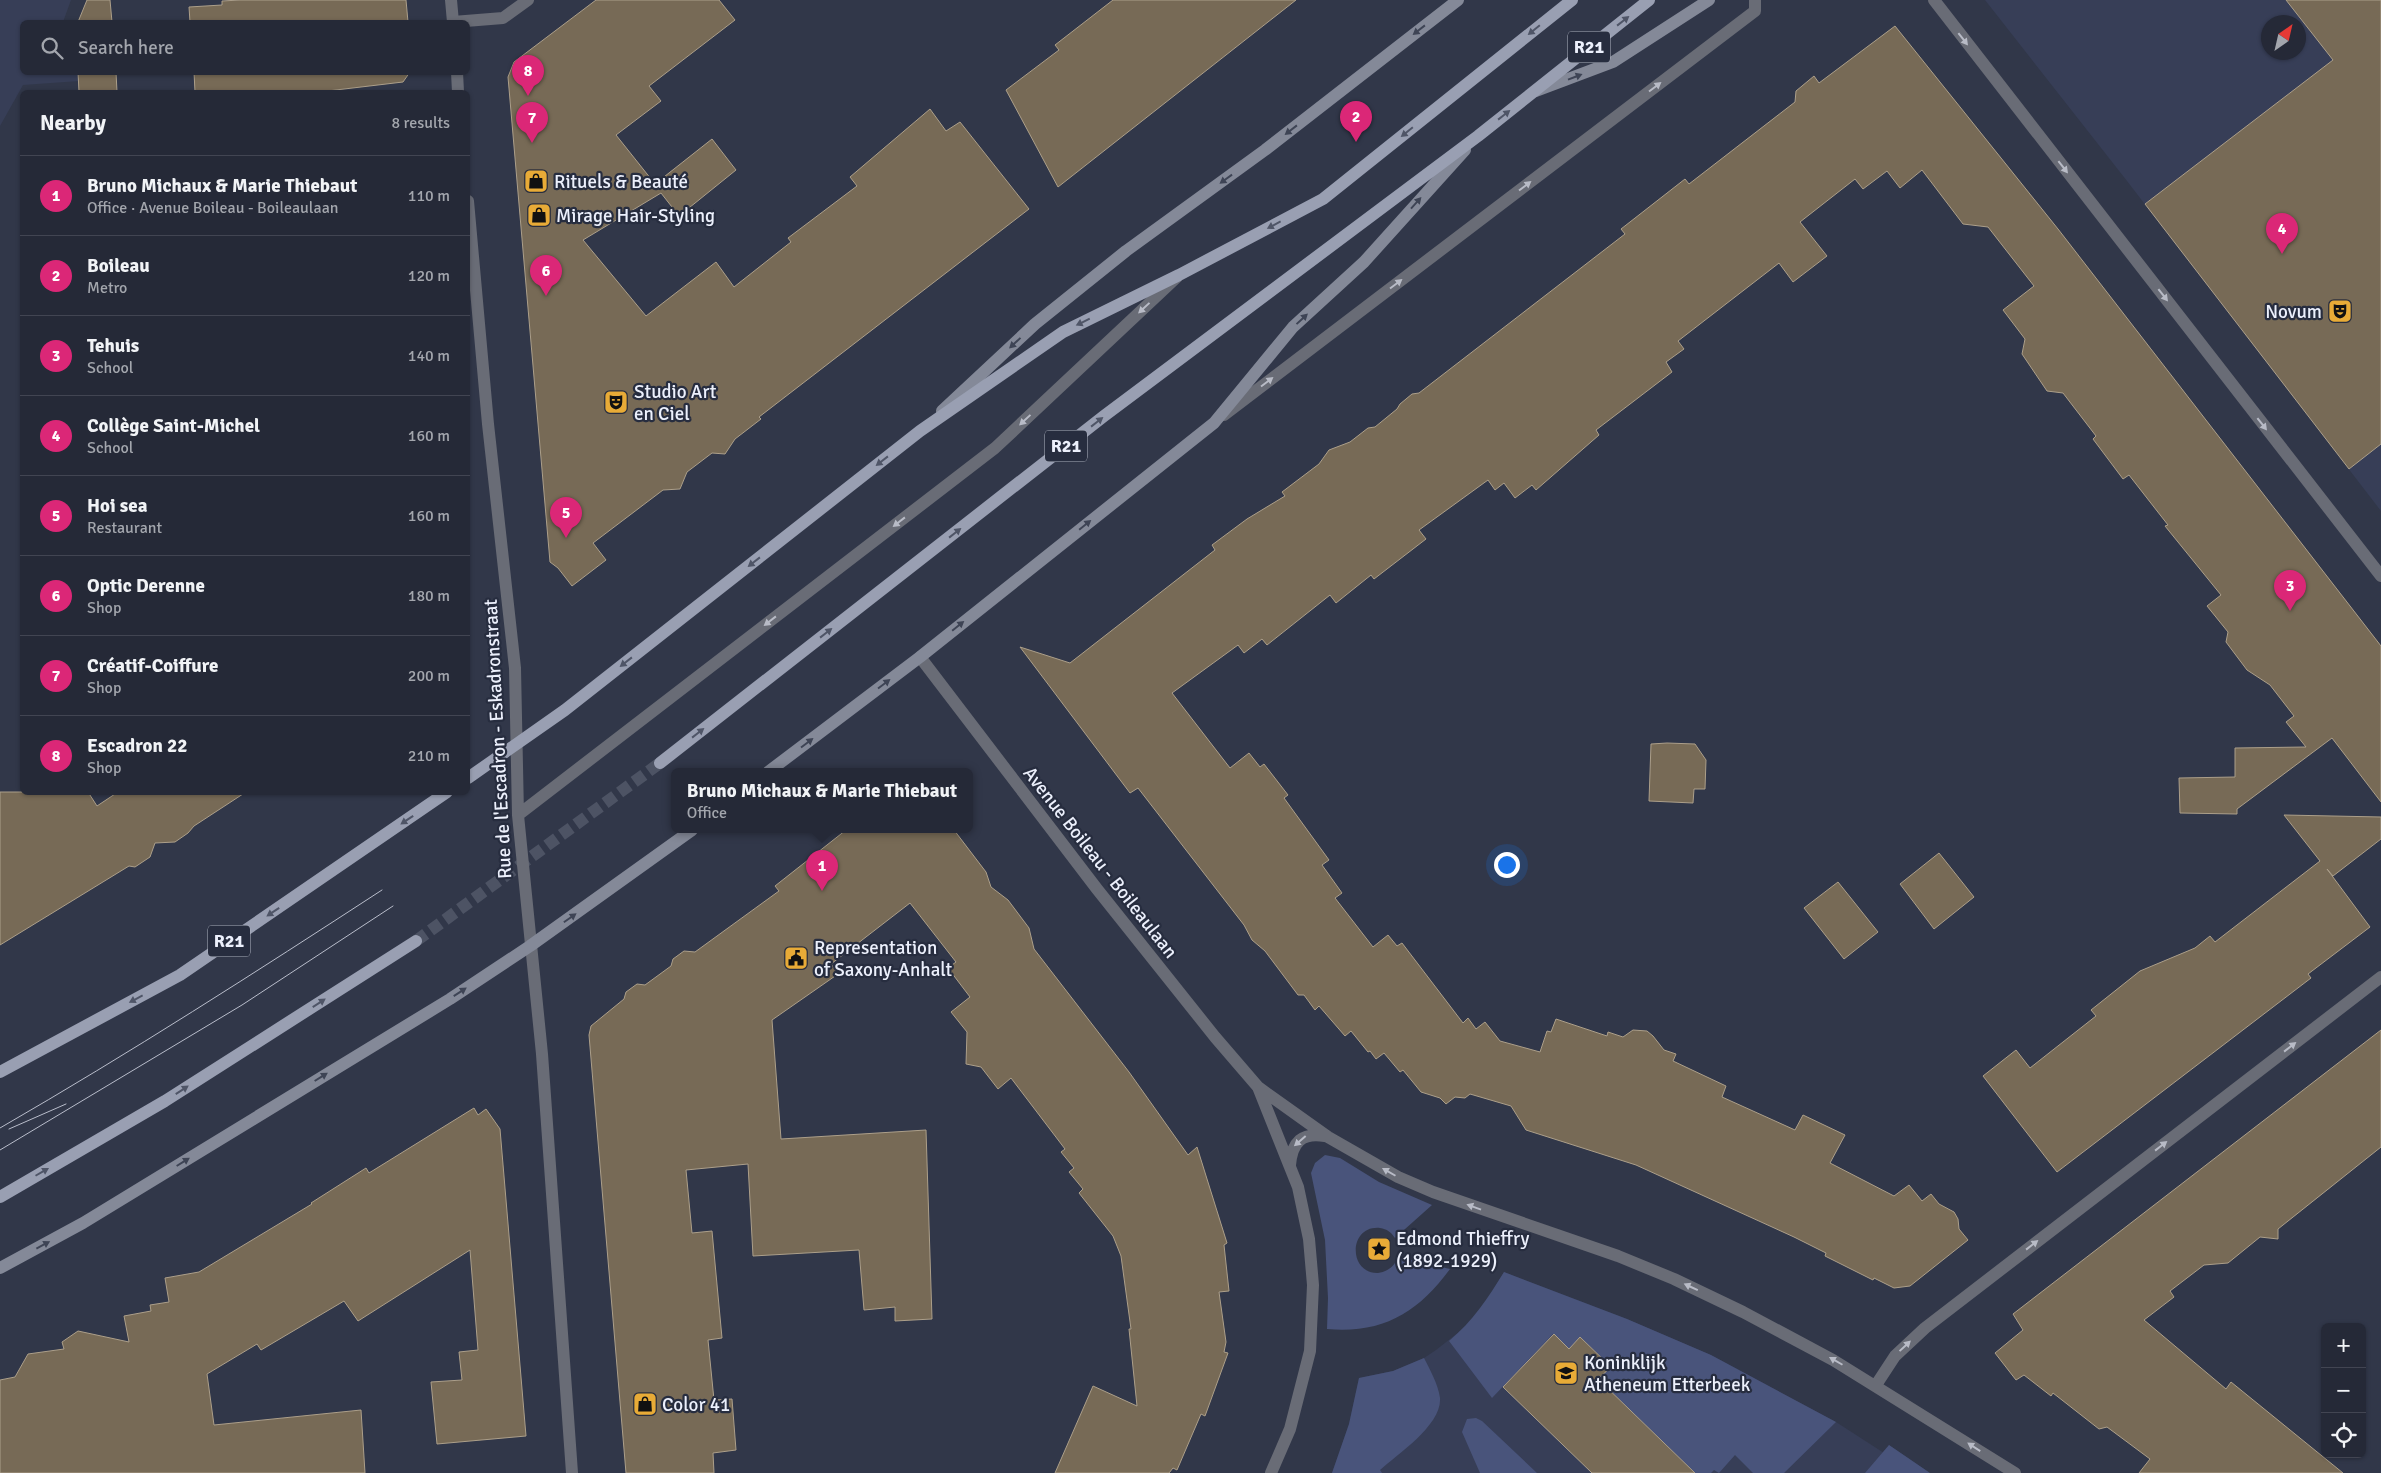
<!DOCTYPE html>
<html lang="en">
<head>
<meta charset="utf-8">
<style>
  :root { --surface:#252937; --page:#2d313f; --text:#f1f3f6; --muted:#a3a6ad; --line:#424552; --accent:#db2777 }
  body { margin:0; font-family:Signika,sans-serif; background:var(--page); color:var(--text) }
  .controls { position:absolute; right:15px; bottom:15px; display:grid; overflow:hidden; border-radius:8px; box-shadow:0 1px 4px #0004 }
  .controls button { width:45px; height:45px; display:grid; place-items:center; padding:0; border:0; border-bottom:1px solid var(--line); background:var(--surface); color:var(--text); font:25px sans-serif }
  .compass { position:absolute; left:2261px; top:15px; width:45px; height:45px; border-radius:50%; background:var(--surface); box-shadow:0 1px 4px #0004; rotate:34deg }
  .you { position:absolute; left:1506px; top:864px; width:18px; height:18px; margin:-12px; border:4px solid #fff; border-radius:50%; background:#1a73e8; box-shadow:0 0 0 8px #1a73e833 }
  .badge { display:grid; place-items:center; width:32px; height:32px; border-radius:50%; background:var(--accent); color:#fff; font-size:16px; font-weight:700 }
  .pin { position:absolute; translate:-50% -41px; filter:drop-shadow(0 1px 2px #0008) }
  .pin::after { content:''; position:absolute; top:26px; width:18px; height:15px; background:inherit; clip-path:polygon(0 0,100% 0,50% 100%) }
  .popup { position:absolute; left:671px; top:768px; width:302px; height:65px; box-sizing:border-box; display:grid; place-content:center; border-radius:8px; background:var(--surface); filter:drop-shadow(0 1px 4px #0005); font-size:16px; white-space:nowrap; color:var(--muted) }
  .popup b { font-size:19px; color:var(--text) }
  .popup::after { content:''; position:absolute; left:50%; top:100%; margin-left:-10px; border:10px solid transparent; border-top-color:var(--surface) }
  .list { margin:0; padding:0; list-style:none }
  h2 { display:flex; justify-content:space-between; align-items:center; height:65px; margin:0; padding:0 20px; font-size:21px }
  h2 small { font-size:16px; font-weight:400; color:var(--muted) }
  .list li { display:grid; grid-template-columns:32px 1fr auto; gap:15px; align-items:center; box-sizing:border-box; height:80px; padding:0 20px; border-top:1px solid var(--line) }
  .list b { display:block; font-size:19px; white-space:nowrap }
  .list p { margin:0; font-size:16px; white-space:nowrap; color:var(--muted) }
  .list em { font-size:16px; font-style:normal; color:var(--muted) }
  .icon { flex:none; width:28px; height:28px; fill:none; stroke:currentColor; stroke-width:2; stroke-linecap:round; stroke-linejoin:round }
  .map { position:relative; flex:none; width:2381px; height:1473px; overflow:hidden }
  .search { position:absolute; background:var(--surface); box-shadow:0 1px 4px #0004; left:20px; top:20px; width:450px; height:55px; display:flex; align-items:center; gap:12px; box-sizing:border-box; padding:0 18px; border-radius:8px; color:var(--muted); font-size:19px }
  .panel { position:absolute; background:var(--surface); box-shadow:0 1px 4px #0004; left:20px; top:90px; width:450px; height:705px; border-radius:8px }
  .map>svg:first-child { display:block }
  .built { fill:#373e57; fill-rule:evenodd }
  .green { fill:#49547b }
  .building { fill:#776a56; stroke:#ac9f8a }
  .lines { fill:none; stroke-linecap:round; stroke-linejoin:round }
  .primary-tunnel { stroke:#4d5364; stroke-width:12; stroke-dasharray:12 6; stroke-linecap:butt }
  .minor { stroke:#696c76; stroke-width:12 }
  .tertiary { stroke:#696c76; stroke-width:12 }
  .secondary { stroke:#848998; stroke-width:12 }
  .primary { stroke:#999fb2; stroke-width:12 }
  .tram { stroke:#b9bdcb; stroke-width:1 }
  .oneway { fill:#4f5567 }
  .oneway2 { fill:#3e4455 }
  .oneway3 { fill:#b8bbc6 }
  .labels { text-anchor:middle; stroke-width:4.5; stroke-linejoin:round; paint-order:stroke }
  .shield { fill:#272d3f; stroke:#b1b6c3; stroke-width:1 }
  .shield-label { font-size:18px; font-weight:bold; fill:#ecf0fc }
  .poi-label { font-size:19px; fill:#ecf0fc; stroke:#272d3f; text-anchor:start }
  .street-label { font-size:19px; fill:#ecf0fc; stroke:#272d3f }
</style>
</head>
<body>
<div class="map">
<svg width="2381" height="1473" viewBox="0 0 2381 1473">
  <rect width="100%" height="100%" fill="#313749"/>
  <path class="built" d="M0,0H71L63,22H22V72L78,73L79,81L23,85L0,126Z
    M1985,0H2381V511L2127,181ZM2268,22H2298V52H2268Z
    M1504,1272L1627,1319L1711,1355L1836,1422L1884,1453L1889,1445L1930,1473H1332L1349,1424L1359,1378L1393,1371L1424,1358L1436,1350L1464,1328L1483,1307Z"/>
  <path class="green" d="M1325,1155L1340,1158L1379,1182L1432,1205L1395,1238C1391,1232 1387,1229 1380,1228C1348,1225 1348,1274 1378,1273C1387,1272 1395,1266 1398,1257L1450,1269C1418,1313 1382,1334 1327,1329L1328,1298L1325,1240L1311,1173L1315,1163Z
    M1504,1272L1627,1319L1711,1355L1836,1422L1784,1473H1753L1735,1455L1719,1473L1714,1470L1711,1473H1695L1598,1379L1610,1366L1580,1337L1569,1349L1553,1334L1492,1398L1449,1341C1473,1321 1488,1298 1504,1272Z
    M1424,1358C1430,1370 1438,1384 1440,1398C1442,1425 1398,1454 1380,1470L1382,1473H1332L1349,1424L1359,1378L1393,1371Z
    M1476,1418L1482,1421L1537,1473H1480L1462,1432L1467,1419Z
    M1889,1445L1930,1473H1865Z"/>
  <path class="building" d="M87,0H110L112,22H78Z
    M240,0H406L408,22H190L189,7L222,5V1Z
    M596,0H719L735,20L649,86L661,101L616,135L655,184L712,139L736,170L679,216L661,193L583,240L646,316L716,262L734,287L791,242L788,238L857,186L850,177L930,109L946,131L960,122L1029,209L759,417L761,419L735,439L725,454L712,453L687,472L680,489L663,490L593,543L606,560L572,586L558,568L550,562L508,77L514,62Z
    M1113,0H1296L1058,187L1006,90L1059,50L1055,45Z
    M2286,0H2381V444L2349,469L2145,204L2333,60Z
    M1895,26L2058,229L2381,646V802L2332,738L2237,809V814L2180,813L2179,778L2235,777V748L2306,747L2286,722L2294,716L2270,685L2247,670L2226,642L2228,632L2207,606L2221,595L2165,526L2168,525L2129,475L2123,479L2093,439L2096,436L2063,393L2047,391L2022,354L2025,339L2003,310L2034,286L1988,227L1963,224L1922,170L1900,188L1887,171L1863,189L1855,179L1800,222L1827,256L1793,282L1779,263L1678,341L1684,349L1666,362L1672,372L1596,430L1599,435L1536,490L1532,485L1515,498L1504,483L1495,490L1488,480L1419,530L1426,539L1374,579L1371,575L1336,603L1330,595L1267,645L1262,639L1244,653L1238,645L1172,693L1230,768L1249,753L1260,767L1264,764L1288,795L1284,798L1329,860L1322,865L1342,893L1335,898L1373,947L1388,935L1397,946L1402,943L1463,1023L1468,1018L1476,1029L1485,1022L1500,1041L1540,1052L1547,1031L1551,1032L1556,1019L1607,1036L1608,1032L1623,1037L1633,1030L1647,1031L1653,1036L1664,1050L1676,1054L1673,1061L1726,1086L1722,1097L1795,1130L1803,1115L1845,1135L1830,1163L1894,1196L1909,1185L1922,1201L1931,1194L1939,1204L1954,1212L1958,1219L1959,1229L1968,1240L1910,1286L1894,1288L1874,1278L1873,1280L1825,1256L1826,1253L1794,1237L1636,1165L1526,1130L1511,1106L1470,1094L1465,1098L1455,1097L1446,1104L1440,1098L1421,1092L1403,1070L1400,1072L1384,1053L1376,1059L1370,1051L1368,1052L1351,1031L1345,1036L1319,1006L1315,1010L1304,995H1298L1265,951L1252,940L1244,925L1138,788L1130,793L1020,647L1070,663L1215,550L1212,545L1247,519L1285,496L1282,492L1319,464L1329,450L1350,442L1368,428L1375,427L1397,409L1400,404L1412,394L1419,393L1625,234L1621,229L1685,179L1689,184L1795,102L1796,91L1814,76L1819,83Z
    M78,72H116L117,92H79Z
    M194,72H410L403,82L319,92H195Z
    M1667,743L1695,744L1706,760L1705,789H1694L1693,803L1649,801L1651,744Z
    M0,792H88L97,806L118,792H246L194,826L188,833L175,842L155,843L150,857L135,867L129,866L0,945Z
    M2284,815L2381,817V839L2333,876L2327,869L2370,927L2308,974L2311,978L2057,1172L1983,1076L2016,1050L2030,1068L2096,1016L2091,1010L2140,971L2195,948L2210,936L2215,942L2320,861Z
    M846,830H954L986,872L991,887L1008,900L1029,928L1034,949L1129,1072L1188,1155L1197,1147L1227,1243L1224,1245L1229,1291L1219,1292L1226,1342L1224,1352L1228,1353L1205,1416L1201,1414L1177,1470L1173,1468L1169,1473H1055L1093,1386L1137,1406L1129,1329H1131L1121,1256L1113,1236L1079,1193L1083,1189L1069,1172L1074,1168L1061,1152L1065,1149L1011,1078L998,1089L981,1067L966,1064L967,1032L951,1012L970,997L948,968L956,962L910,903L831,964L838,974L772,1020L781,1139L926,1130L932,1319L895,1321V1307L864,1310L859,1250L753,1256L748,1164L686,1170L692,1233L712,1231L722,1338L708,1340L714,1400L732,1399L736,1450L713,1453L714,1473H626L589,1035L591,1026L624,999L626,992L637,984L645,985L671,966L673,959L684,951L695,952L779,891L775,886Z
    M1939,853L1974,897L1934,929L1900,884Z
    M1838,882L1878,932L1844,959L1804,908Z
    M2381,1030V1147L2278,1229V1239L2260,1237L2228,1263L2204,1265L2170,1291L2174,1297L2144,1320L2226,1389L2231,1382L2343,1473H2139L2150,1459L2107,1427L2099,1429L2053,1393L2051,1396L2024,1375L2016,1380L1995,1353L2023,1330L2013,1314Z
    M474,1108L478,1115L486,1109L500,1129L526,1436L437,1444L431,1382L462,1380L459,1352L478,1350L470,1250L358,1321L344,1301L261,1350L257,1344L207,1374L214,1425L361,1410L365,1473H0V1380L15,1377L28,1354L64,1349L62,1342L78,1331L129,1342L124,1316L151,1311L150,1305L169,1302L165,1278L199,1272L312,1204L311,1203L366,1168L369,1173Z
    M1554,1334L1569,1349L1580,1337L1611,1367L1598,1379L1695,1473H1592L1503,1387Z"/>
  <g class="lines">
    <path class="primary-tunnel" d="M416,941L660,763"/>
    <path class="minor" d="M1934,0L2381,576
      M453,22L503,18L528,0
      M1224,415L1755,11V0
      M920,657L1097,889L1215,1037L1258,1087L1328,1137L1398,1177L1433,1192L1618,1256L1674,1279L1743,1312L1833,1360L2015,1473
      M1258,1087L1298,1187L1309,1239L1313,1285L1310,1351L1290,1429L1271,1473
      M1290,1165C1292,1142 1302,1132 1325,1136
      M1876,1385L1895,1356L1925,1328L2381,977"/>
    <path class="tertiary" d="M451,0L453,22
      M457,72L458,92
      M468,201L488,424L515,668L518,815L542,1054L572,1473
      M518,815L995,448L1176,278"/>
    <path class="secondary" d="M1536,91L1613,62L1709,0
      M942,411L1035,324L1126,251L1265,150L1458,0
      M768,772L920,657L1214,423L1293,327L1364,262L1465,150
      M0,1268L83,1223L450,999L530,946L692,830"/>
    <path class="primary" d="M660,763L1104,416L1478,136L1649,0
      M468,778L565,710L920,431L1063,332L1179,275L1323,199L1572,0
      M0,1072L180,975L447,792
      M0,1197L165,1101L416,941"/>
    <path class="tram" d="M0,1128C130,1053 256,972 382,890
      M9,1129L66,1104
      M0,1150L242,1005L393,906"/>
  </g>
  <defs><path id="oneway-solid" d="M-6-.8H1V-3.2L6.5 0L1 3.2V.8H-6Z" transform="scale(1.25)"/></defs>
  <g class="oneway">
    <use href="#oneway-solid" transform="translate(1623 21) rotate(-38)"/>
    <use href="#oneway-solid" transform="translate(1534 30) rotate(141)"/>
    <use href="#oneway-solid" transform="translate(1504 115) rotate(-38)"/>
    <use href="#oneway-solid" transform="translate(1407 132) rotate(141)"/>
    <use href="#oneway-solid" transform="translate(1274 225) rotate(152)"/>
    <use href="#oneway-solid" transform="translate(1083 322) rotate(154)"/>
    <use href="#oneway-solid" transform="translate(1097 422) rotate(-38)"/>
    <use href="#oneway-solid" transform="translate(882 461) rotate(142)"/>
    <use href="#oneway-solid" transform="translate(955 533) rotate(-38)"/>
    <use href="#oneway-solid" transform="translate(754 562) rotate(142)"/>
    <use href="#oneway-solid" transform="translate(826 633) rotate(-38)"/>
    <use href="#oneway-solid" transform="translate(626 662) rotate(142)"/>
    <use href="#oneway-solid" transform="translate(698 733) rotate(-38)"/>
    <use href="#oneway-solid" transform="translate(407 820) rotate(146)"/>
    <use href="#oneway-solid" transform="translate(273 912) rotate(146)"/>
    <use href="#oneway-solid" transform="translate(136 999) rotate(152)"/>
    <use href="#oneway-solid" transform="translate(319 1003) rotate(-33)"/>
    <use href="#oneway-solid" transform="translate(182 1090) rotate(-33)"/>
    <use href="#oneway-solid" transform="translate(42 1172) rotate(-30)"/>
  </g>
  <g class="oneway2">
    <use href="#oneway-solid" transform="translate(1419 30) rotate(142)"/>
    <use href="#oneway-solid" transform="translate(1575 77) rotate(-21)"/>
    <use href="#oneway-solid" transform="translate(1291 130) rotate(142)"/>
    <use href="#oneway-solid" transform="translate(1226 179) rotate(144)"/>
    <use href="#oneway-solid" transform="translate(1416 203) rotate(-48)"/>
    <use href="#oneway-solid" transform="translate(1302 319) rotate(-43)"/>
    <use href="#oneway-solid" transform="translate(1015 343) rotate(137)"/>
    <use href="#oneway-solid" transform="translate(1085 525) rotate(-39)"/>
    <use href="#oneway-solid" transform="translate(958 626) rotate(-39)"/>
    <use href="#oneway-solid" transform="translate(884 684) rotate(-37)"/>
    <use href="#oneway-solid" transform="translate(807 743) rotate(-37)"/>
    <use href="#oneway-solid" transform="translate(570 918) rotate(-35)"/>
    <use href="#oneway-solid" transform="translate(460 992) rotate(-33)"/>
    <use href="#oneway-solid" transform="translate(321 1077) rotate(-32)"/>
    <use href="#oneway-solid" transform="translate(183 1162) rotate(-32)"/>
    <use href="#oneway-solid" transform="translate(43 1245) rotate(-28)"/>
  </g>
  <g class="oneway3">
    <use href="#oneway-solid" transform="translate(1963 39) rotate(52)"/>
    <use href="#oneway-solid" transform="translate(1655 87) rotate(-37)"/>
    <use href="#oneway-solid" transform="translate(2063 167) rotate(52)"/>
    <use href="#oneway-solid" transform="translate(1525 186) rotate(-37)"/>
    <use href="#oneway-solid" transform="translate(1396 284) rotate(-37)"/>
    <use href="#oneway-solid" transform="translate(2163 295) rotate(52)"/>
    <use href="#oneway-solid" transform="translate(1144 308) rotate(137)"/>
    <use href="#oneway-solid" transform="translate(1267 382) rotate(-37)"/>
    <use href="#oneway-solid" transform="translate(1025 420) rotate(137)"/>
    <use href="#oneway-solid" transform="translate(2262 424) rotate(52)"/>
    <use href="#oneway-solid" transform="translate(899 522) rotate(142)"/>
    <use href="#oneway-solid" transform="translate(770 621) rotate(142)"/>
    <use href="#oneway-solid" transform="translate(2290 1047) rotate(-38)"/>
    <use href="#oneway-solid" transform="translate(1300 1141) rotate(139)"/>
    <use href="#oneway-solid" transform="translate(2161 1146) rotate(-38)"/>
    <use href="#oneway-solid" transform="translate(1389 1172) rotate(-150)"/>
    <use href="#oneway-solid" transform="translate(1474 1207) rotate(-160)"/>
    <use href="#oneway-solid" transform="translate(2032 1245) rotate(-38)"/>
    <use href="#oneway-solid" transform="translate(1691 1287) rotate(-155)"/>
    <use href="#oneway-solid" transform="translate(1905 1346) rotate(-43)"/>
    <use href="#oneway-solid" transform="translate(1836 1361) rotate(-150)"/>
    <use href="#oneway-solid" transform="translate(1974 1447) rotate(-147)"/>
  </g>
  <defs>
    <g id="shop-square" transform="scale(1.25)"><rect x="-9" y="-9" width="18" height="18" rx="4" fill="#e8ab37" stroke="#272d3f"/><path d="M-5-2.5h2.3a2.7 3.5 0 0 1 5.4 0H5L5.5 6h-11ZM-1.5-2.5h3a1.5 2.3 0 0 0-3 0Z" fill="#111"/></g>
    <g id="theatre-square" transform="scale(1.25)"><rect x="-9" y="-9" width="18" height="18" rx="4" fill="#e8ab37" stroke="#272d3f"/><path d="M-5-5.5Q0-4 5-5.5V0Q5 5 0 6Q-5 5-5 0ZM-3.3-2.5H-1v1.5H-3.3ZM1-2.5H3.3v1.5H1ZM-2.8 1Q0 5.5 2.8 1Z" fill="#111"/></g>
    <g id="civic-square" transform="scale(1.25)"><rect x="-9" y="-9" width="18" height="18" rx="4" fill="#e8ab37" stroke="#272d3f"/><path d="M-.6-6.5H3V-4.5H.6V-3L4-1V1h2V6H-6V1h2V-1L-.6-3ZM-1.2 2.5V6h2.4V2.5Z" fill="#111"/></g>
    <g id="sight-square" transform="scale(1.25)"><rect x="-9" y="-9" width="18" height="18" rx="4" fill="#e8ab37" stroke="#272d3f"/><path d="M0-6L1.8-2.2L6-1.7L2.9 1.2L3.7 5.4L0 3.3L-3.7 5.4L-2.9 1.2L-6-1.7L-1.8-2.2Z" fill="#111"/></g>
    <g id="school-square" transform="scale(1.25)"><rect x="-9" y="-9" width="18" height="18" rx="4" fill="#e8ab37" stroke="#272d3f"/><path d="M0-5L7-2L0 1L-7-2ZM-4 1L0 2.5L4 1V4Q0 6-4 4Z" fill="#111"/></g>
  </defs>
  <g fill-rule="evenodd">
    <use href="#shop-square" x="536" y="181"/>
    <use href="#shop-square" x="539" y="215"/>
    <use href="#theatre-square" x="2340" y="311"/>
    <use href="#theatre-square" x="616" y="402"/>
    <use href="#civic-square" x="796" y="958"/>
    <use href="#sight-square" x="1379" y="1249"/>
    <use href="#school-square" x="1566" y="1373"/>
    <use href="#shop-square" x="645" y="1404"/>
  </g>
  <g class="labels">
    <g class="shield">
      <rect x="1568" y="31.5" width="42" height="31" rx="4"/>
      <rect x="1045" y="430.5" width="42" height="31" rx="4"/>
      <rect x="208" y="925.5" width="42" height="31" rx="4"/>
    </g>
    <g class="shield-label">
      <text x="1589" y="53">R21</text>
      <text x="1066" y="452">R21</text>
      <text x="229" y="947">R21</text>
    </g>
    <g class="poi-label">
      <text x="554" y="188">Rituels &amp; Beauté</text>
      <text x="556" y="222">Mirage Hair-Styling</text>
      <text x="2322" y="318" text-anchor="end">Novum</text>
      <text x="634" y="398">Studio Art<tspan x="634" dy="22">en Ciel</tspan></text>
      <text x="814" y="954">Representation<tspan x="814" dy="22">of Saxony-Anhalt</tspan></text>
      <text x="1396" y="1245">Edmond Thieffry<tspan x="1396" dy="22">(1892-1929)</tspan></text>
      <text x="1584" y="1369">Koninklijk<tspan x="1584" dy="22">Atheneum Etterbeek</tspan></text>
      <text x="662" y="1411">Color 41</text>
    </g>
    <g class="street-label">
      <text transform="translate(497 739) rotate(-93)" y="7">Rue de l'Escadron - Eskadronstraat</text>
      <text transform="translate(1101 862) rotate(52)" y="7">Avenue Boileau - Boileaulaan</text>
    </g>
  </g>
</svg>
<div class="controls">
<button>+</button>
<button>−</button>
<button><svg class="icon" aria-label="locate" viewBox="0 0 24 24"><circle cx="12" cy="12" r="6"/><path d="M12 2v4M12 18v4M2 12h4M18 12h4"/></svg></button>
</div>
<svg class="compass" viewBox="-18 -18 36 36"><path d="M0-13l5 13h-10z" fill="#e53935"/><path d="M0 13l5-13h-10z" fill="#a3a6ad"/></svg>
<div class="you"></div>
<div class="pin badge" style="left:822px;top:891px">1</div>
<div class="popup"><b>Bruno Michaux &amp; Marie Thiebaut</b>Office</div>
<div class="pin badge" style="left:1356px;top:142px">2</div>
<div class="pin badge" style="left:2290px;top:611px">3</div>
<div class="pin badge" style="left:2282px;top:254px">4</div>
<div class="pin badge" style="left:566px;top:538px">5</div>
<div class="pin badge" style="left:546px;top:296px">6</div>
<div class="pin badge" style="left:532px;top:143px">7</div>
<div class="pin badge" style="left:528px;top:96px">8</div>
<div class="search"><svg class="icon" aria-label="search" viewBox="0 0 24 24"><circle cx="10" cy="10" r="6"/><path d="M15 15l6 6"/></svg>Search here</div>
<section class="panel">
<h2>Nearby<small>8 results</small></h2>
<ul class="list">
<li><span class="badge">1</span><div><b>Bruno Michaux &amp; Marie Thiebaut</b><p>Office · Avenue Boileau - Boileaulaan</p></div><em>110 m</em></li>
<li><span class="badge">2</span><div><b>Boileau</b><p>Metro</p></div><em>120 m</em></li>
<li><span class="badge">3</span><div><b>Tehuis</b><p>School</p></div><em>140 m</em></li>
<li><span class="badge">4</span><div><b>Collège Saint-Michel</b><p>School</p></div><em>160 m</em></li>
<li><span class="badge">5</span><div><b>Hoi sea</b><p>Restaurant</p></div><em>160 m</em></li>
<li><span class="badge">6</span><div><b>Optic Derenne</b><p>Shop</p></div><em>180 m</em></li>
<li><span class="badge">7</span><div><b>Créatif-Coiffure</b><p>Shop</p></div><em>200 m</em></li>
<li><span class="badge">8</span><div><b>Escadron 22</b><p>Shop</p></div><em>210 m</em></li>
</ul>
</section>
</div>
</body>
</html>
